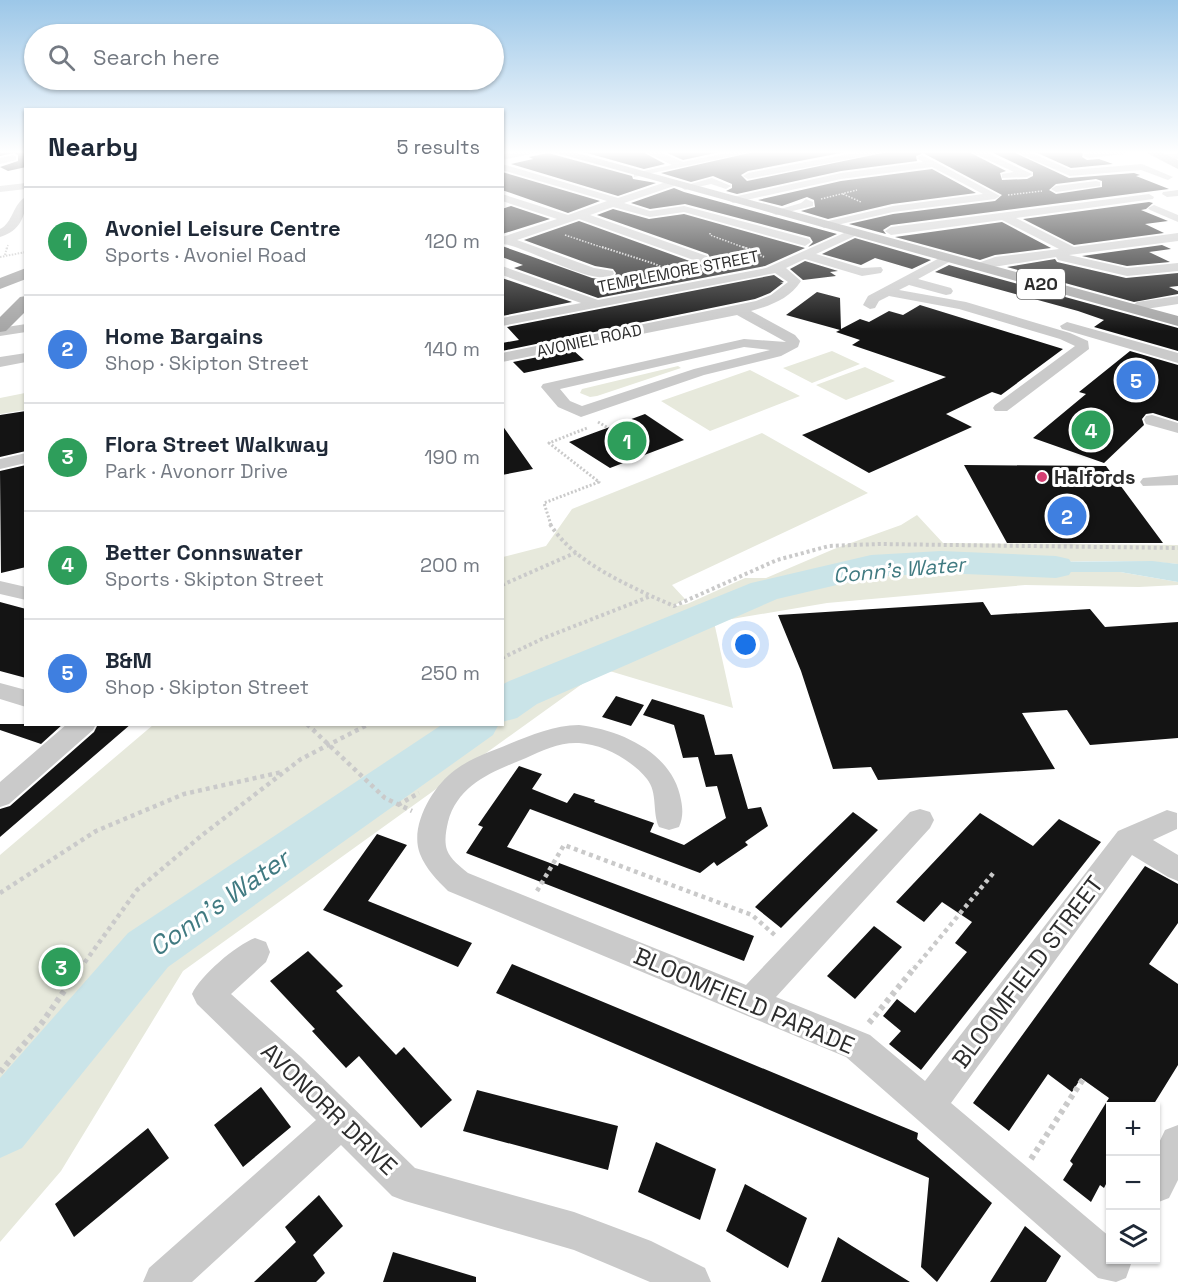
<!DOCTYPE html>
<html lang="en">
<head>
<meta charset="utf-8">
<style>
  :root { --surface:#fff; --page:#f6f6f7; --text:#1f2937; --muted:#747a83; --line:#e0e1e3; --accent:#d93025 }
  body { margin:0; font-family:"Space Grotesk",sans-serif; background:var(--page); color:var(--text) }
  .controls { position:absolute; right:18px; bottom:18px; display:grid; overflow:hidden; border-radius:0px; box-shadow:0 2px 4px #0004 }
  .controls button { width:54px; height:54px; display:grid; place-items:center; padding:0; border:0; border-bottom:2px solid var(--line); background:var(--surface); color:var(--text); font:30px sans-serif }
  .you { position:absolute; left:746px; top:645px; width:21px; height:21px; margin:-15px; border:4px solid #fff; border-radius:50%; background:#1a73e8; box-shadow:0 0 0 9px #1a73e833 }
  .badge { display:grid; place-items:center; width:39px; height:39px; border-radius:50%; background:var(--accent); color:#fff; font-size:20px; font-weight:700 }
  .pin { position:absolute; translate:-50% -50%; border:3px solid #fff; box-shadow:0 2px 6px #0006 }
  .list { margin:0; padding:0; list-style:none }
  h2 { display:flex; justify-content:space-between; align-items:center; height:78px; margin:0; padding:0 24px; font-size:26px }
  h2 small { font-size:20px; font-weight:400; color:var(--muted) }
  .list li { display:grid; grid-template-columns:39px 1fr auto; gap:18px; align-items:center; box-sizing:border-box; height:108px; padding:0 24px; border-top:2px solid var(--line) }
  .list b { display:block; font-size:22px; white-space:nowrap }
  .list p { margin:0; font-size:20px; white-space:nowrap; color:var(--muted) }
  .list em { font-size:20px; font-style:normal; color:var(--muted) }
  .icon { flex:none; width:33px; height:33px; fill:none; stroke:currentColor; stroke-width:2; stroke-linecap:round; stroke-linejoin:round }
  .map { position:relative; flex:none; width:1178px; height:1282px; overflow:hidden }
  .search { position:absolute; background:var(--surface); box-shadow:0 2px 4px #0004; left:24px; top:24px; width:480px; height:66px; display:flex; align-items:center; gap:15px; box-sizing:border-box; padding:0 21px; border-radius:33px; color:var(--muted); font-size:22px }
  .panel { position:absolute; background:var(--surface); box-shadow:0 2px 4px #0004; left:24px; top:108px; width:480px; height:618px; border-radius:0px }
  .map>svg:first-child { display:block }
  .green { fill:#e7e9dc }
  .water { fill:#cae4e8 }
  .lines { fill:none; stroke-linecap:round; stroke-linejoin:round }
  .river { fill:#cae4e8; fill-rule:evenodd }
  .building { fill:#141414; fill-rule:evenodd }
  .path-far5 { stroke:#cacaca; stroke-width:1.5; stroke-dasharray:1.5 1.5; stroke-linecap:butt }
  .path-far4 { stroke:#cacaca; stroke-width:2; stroke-dasharray:1.5 1.5; stroke-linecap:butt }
  .path-far3 { stroke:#cacaca; stroke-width:3; stroke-dasharray:2 2; stroke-linecap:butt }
  .path-far2 { stroke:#cacaca; stroke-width:4; stroke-dasharray:3 3; stroke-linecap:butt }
  .path-far1 { stroke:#cacaca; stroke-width:4.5; stroke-dasharray:4 4; stroke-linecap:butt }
  .path { stroke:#cacaca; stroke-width:6; stroke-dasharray:4.5 4.5; stroke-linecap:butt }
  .minor { fill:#cacaca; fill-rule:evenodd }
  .major { fill:#a5a5a5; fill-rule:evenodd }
  .poi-dot { fill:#d43f73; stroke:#fff; stroke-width:2 }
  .labels { text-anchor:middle; stroke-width:6; stroke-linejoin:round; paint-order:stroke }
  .far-street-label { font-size:16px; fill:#2d2d2d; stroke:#fff }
  .shield { fill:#fff; stroke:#6c6c6c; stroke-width:1.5 }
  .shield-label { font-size:18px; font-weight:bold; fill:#2d2d2d }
  .poi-label { font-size:20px; font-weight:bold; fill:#2d2d2d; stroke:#fff; text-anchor:start }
  .water-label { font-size:21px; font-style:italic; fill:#407a81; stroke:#fff }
  .near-street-label { font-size:24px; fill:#2d2d2d; stroke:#fff }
  .near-water-label { font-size:26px; font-style:italic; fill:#407a81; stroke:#fff }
</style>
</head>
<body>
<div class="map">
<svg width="1178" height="1282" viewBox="0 0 1178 1282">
  <rect width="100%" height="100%" fill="#fff"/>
  <path class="green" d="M832,351L860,364L812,383L783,368Z
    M678,366L681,368L597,396L590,397L580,393L582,389Z
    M865,367L895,381L846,400L816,385Z
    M750,370L800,396L710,431L661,401Z
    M25,393V410L0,414V398Z
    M762,433L868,493L672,585L685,599L672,607L687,604L745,578H766L834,549L901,525L917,515L943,543L1178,545V564C1137,560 1096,561 1055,562C1037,562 1017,560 999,565L1120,572L1178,582V585L1139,587L1025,585L827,603L714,622L733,708L603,669L183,971L61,1171L0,1242V855L153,725L502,724L503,557L546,546L572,509Z"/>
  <path class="water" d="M1152,561L1178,564V582L1120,572H1016L998,564L1014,562Z"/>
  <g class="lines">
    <path class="river" d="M941,551L1056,556L1069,559L1074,567L1069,575L1056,578L941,573L871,577L777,599L537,704L517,718L502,722V685L507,682L751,583L871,555Z
      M443,724H499L493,735L168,967L22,1148L0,1158V1078L128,933Z"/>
  </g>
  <path class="building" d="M10,151H26V167L8,171L0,167L18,161V155L14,153L0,156V153Z
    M580,151H641L665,164L644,169Z
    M663,151H724L683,160Z
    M758,151H851L748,171L741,175L747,181L892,151H967L1006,171L1000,173L1002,180L1027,179L1033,176V172L989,151H1011L1069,178L1134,173L1140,175L1136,176L1169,189L891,225L883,230L886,234L849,224L893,214L995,201L1002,195L923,153L916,156L917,161L841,171L737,194L726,191L732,188V184L713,176L691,182L661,173ZM1096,179L1102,181V187L1056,194L1049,190L1056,184Z
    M1033,151H1080L1083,153L1082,157L1087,160L1099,159L1113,164L1071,168Z
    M548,153L632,176L633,179L656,183L618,196L511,164L533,159L529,157Z
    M932,169L976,193L892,204L828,219L801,211L815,207L814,200L807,197L782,206L758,200L841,181Z
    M502,172L600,201L568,213L502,190Z
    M674,188L684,192L837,234L808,247L813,242L810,237L685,204L650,209L631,203Z
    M1149,202L1153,203L1146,209L1141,210L1168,221L1145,224L1164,233L1074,245L1023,219Z
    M511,206L550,219L502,234V209Z
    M613,209L649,219L684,214L805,248L765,266L598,298L514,268L523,265L502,257V246L592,278L605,280L615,276L616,273L613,269L595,266L524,240L579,221L698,264L704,265L711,259L708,254L597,215Z
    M1002,222L1051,248L995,255L980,260L895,237Z
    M855,238L931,260L912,269L875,258L861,265L822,254Z
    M1162,245L1171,249L1149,252L1170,262L1127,266L1082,256Z
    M1055,259L1057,262L1126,278L1178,273V286L1169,287L1178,291V294L1134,302L1007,267Z
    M805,261L838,271L830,272L836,276L803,280L790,269Z
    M949,265L1178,328V351L1094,327L1104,320L1078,311L935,272Z
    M774,275L784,282L780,283H783L770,293L755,299L502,351V343L519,340L507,327Z
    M502,278L572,302L502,316Z
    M817,292L840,298L841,329L860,319L869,322L889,311L903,315L920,305L1063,349L1001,395L992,392L946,414L972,427L869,473L802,435L946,377L852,345L860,340L836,332L840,330L786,315Z
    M573,350L584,360L524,373L513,362Z
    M1130,351L1178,365V421L1153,413L1146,414L1142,419L1144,425L1104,463L1033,438L1086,394L1079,392Z
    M26,411V451L0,457V415Z
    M645,414L684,440L610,468L569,442Z
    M502,425L533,469L502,475Z
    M26,465V567L1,573L0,471Z
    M964,465L1106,466L1163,543H1007Z
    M0,602L26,609V678L0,671Z
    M983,602L991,615L1090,609L1105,627L1178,622V738L1090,745L1067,710L1022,713L1055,769L878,780L871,767L833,769L801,671L778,615Z
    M616,696L644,705L631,726L602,717Z
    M652,699L704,715L715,755L732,754L748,809L761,807L768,826L745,842L748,845L717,866L714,862L700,873L530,809L507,847L558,866L559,863L754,936L744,961L466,853L483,827L478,825L519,766L542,774L532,789L567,803L574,793L595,800L594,802L654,823L650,832L684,845L726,818L717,786L706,787L698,757L683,758L674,725L643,715Z
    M0,724H63L41,744L0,730Z
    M98,724H131L0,837V809L10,806L94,732Z
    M853,812L878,830L781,928L755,907Z
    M980,813L1033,846L1059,819L1101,842L921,1070L889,1044L901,1031L883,1016L897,999L915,1013L967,952L955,943L972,922L942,902L924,922L896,902Z
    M377,834L407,845L368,901L472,943L458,967L323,910Z
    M1145,866L1178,884V923L1149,964L1178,984V1065L1152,1107H1110V1176L1104,1188L1100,1185L1091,1202L1063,1180L1073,1164L1070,1161L1109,1098L1081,1078L1072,1092L1048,1074L1009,1131L973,1103Z
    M874,926L902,947L855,999L827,976Z
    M308,951L343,986L336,991L396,1055L404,1047L452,1100L421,1128L359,1056L346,1068L312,1031L315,1029L270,981Z
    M512,964L918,1133L917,1139L992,1203L937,1282L921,1267L929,1178L496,993Z
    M261,1087L291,1127L243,1167L214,1125Z
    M477,1090L618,1126L608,1170L463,1131Z
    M148,1128L169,1158L74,1237L55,1204Z
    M656,1142L716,1169L700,1220L638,1192Z
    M745,1184L807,1218L788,1268L726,1231Z
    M319,1195L343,1226L313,1255L325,1273L316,1282H254L296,1242L285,1227Z
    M1025,1226L1061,1256L1046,1282H990Z
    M838,1237L852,1246L910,1282H821Z
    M393,1252L476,1277V1282H383Z"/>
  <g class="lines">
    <path class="path-far5" d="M843,194L861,202
      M1008,195L1042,191
      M821,199L857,190
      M710,233V235L748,249
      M565,235L607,249
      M7,249L8,245"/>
    <path class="path-far4" d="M602,247L655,264L676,274
      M743,247L760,252V255L764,257
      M5,255L7,247
      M0,257L26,252"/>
    <path class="path-far3" d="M598,422L608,428
      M551,525L544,503L599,482L549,443L587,428"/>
    <path class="path-far2" d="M550,524C572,559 615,579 651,596
      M502,585L577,552
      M502,658L544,638L651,596L674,606L777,560L829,546L878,544L1178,548"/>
    <path class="path-far1" d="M307,724L385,798L412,811
      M398,805L419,793
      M537,891L564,845L752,915L777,937
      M0,893L96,831L184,794L282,772
      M80,969L137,890L201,836L301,759L369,724
      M914,969L995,871"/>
    <path class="path" d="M869,1023L915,967
      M0,1072L41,1024L81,967
      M1031,1159L1083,1079"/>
    <path class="minor" d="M520,151H546L502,160V154Z
      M643,151H657L683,162L736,151H756L634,177V173L672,165Z
      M865,151H890L748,179L743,176L748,173Z
      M969,151H983L1032,174L1027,177L1002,178V174L1014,172Z
      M1013,151H1027L1071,170L1142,164L1173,177L1168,180L1141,170L1070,176Z
      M1095,151H1129L1124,154L1088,158L1083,155Z
      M1178,153V159L1162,160L1157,157L1162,154Z
      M13,155L16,156V160L0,164V158Z
      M922,155L1000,196L995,199L893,212L824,228L818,225L820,223L893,206L983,194L932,167L841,179L733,203L728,200L733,197L841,173L923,162L917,158Z
      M502,164L618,198L666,182H674V186L624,203L650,211L684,206L809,239L811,242L805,246L684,212L650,217L613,207L590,215L707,256L709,259L703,263L699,262L579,219L517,240L594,268L613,271L614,274C597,290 526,245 502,244V237L557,219L502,201V194L568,215L607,201L502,170Z
      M712,178L731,186L726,189L711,184L685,190L680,187Z
      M1096,181L1100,182V186L1056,192L1051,189L1056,186Z
      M26,183V189L0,192V186Z
      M1178,190V196L1167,197L1162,194L1163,192Z
      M1149,194L1154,197L1153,199L1016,218L1074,247L1178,233V241L1069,255L1127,268L1178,263V271L1127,276L1058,260L1056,257L975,270L973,267L975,264L995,257L1059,249L1002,220L891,235L885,231L891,227Z
      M26,197C26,216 20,231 0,237V229C13,223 13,203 26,197Z
      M806,199L813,202V206L776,215L770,212L801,203Z
      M1154,205L1178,215V222L1150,210L1148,208Z
      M853,229L857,231V235L816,254L862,268L881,267L883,270L881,273L862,276L805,259L786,268L801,281C789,299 772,305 751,311L795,335L800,341L798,347L781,356L704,375L581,417L558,407L541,387L543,384L744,339L786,342L737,315L502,362V353L756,301L771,295L788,282L775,273L502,326V318L581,303L502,275V266L598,300L766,268ZM744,347L770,350L694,369L582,406L570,401L560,389Z
      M947,254L951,255L953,258L951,261L918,279L951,288L953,291L951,294L946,295L909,285L899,290L966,302L1070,333L1088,341L1089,349L1007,411H995L993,408L995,405L1075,346L1060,339L959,309L889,296L879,301L875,308L870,309L863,305L868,296Z
      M1178,296V304L1146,309L1136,313L1129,309L1137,302Z
      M1067,322L1178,353V363L1062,329L1060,326Z
      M26,324V332L0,336V328Z
      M26,353V362L0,367V357Z
      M1152,415L1178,423V433L1146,424L1144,420L1146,416Z
      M26,453V463L0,469V459Z
      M1178,475V485L1143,486L1140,482L1143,478Z
      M0,581L26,587V600L0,594Z
      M0,683L26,690V707L0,699Z
      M67,724H96L93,730L9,804L0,807V782Z
      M579,725C621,730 673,753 681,800C683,810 683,818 679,827L669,830L659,827C652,812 658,793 647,779C632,760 602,744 579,743C560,742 543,750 526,758C494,771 458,784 448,822C446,831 444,841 447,850C450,859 461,867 468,873L746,985L910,812L920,809L930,812L934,820L930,828L776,997L870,1035L925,1081L1118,831L1167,810L1177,813V829L1153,840L1178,855V881L1168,877L1132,855L951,1103L1110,1237V1260H1130L1131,1264L1126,1278L1116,1282L1098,1278L846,1057L448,891C437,880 426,869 420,854C409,826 433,786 455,770C471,758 490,752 509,744C532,735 554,725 579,725Z
      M255,938L266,942L270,952L266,962L231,994L301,1057L415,1168L574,1212L651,1241L705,1268L711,1282H650L574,1250L405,1201L392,1196L341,1145L192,1282H143L149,1268L316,1120L197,1004L192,994C200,976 236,945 255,938Z
      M1178,1125V1180L1169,1198L1156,1203V1149L1165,1130Z"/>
    <path class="major" d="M549,151H570L1178,316V326Z
      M1143,151H1159L1178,160V169Z
      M26,268V279L0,289V278Z
      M26,296V311L6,331L0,332V317L20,297Z"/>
  </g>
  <linearGradient id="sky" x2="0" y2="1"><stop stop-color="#9cc7e8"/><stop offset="0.46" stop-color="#fff"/><stop offset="1" stop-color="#fff" stop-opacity="0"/></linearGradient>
  <rect width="1178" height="331" fill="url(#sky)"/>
  <circle class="poi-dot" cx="1042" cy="477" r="6"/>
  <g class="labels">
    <g class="far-street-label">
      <text transform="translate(678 271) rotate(-11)" y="6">TEMPLEMORE STREET</text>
      <text transform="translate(589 340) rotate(-12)" y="6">AVONIEL ROAD</text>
    </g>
    <rect class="shield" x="1017" y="269" width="48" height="30" rx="4.5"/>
    <g class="shield-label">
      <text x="1041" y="290">A20</text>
    </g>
    <g class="poi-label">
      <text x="1054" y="484">Halfords</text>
    </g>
    <g class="water-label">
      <text transform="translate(899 570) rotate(-5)" y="7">Conn's Water</text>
    </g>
    <g class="near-street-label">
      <text transform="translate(1028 972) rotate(-53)" y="8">BLOOMFIELD STREET</text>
      <text transform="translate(744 1001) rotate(23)" y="8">BLOOMFIELD PARADE</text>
      <text transform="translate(329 1109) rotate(44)" y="8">AVONORR DRIVE</text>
    </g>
    <g class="near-water-label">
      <text transform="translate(219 903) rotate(-35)" y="9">Conn's Water</text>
    </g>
  </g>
</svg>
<div class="controls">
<button>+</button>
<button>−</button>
<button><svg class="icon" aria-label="layers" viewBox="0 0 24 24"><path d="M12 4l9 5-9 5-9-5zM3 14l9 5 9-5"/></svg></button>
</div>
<div class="you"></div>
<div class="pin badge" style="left:627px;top:441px;background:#2e9e5b">1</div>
<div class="pin badge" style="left:1067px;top:516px;background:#3f7fe0">2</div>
<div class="pin badge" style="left:61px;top:967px;background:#2e9e5b">3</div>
<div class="pin badge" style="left:1091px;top:430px;background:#2e9e5b">4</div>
<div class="pin badge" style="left:1136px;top:380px;background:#3f7fe0">5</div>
<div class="search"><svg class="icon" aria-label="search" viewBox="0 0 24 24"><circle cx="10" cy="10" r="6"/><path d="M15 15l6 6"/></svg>Search here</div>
<section class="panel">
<h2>Nearby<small>5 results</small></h2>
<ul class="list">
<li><span class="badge" style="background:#2e9e5b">1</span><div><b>Avoniel Leisure Centre</b><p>Sports · Avoniel Road</p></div><em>120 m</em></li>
<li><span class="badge" style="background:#3f7fe0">2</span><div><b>Home Bargains</b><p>Shop · Skipton Street</p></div><em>140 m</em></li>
<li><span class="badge" style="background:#2e9e5b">3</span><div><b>Flora Street Walkway</b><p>Park · Avonorr Drive</p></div><em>190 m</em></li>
<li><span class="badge" style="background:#2e9e5b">4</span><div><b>Better Connswater</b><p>Sports · Skipton Street</p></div><em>200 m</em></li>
<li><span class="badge" style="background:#3f7fe0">5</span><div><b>B&amp;M</b><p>Shop · Skipton Street</p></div><em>250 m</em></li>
</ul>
</section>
</div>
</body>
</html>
